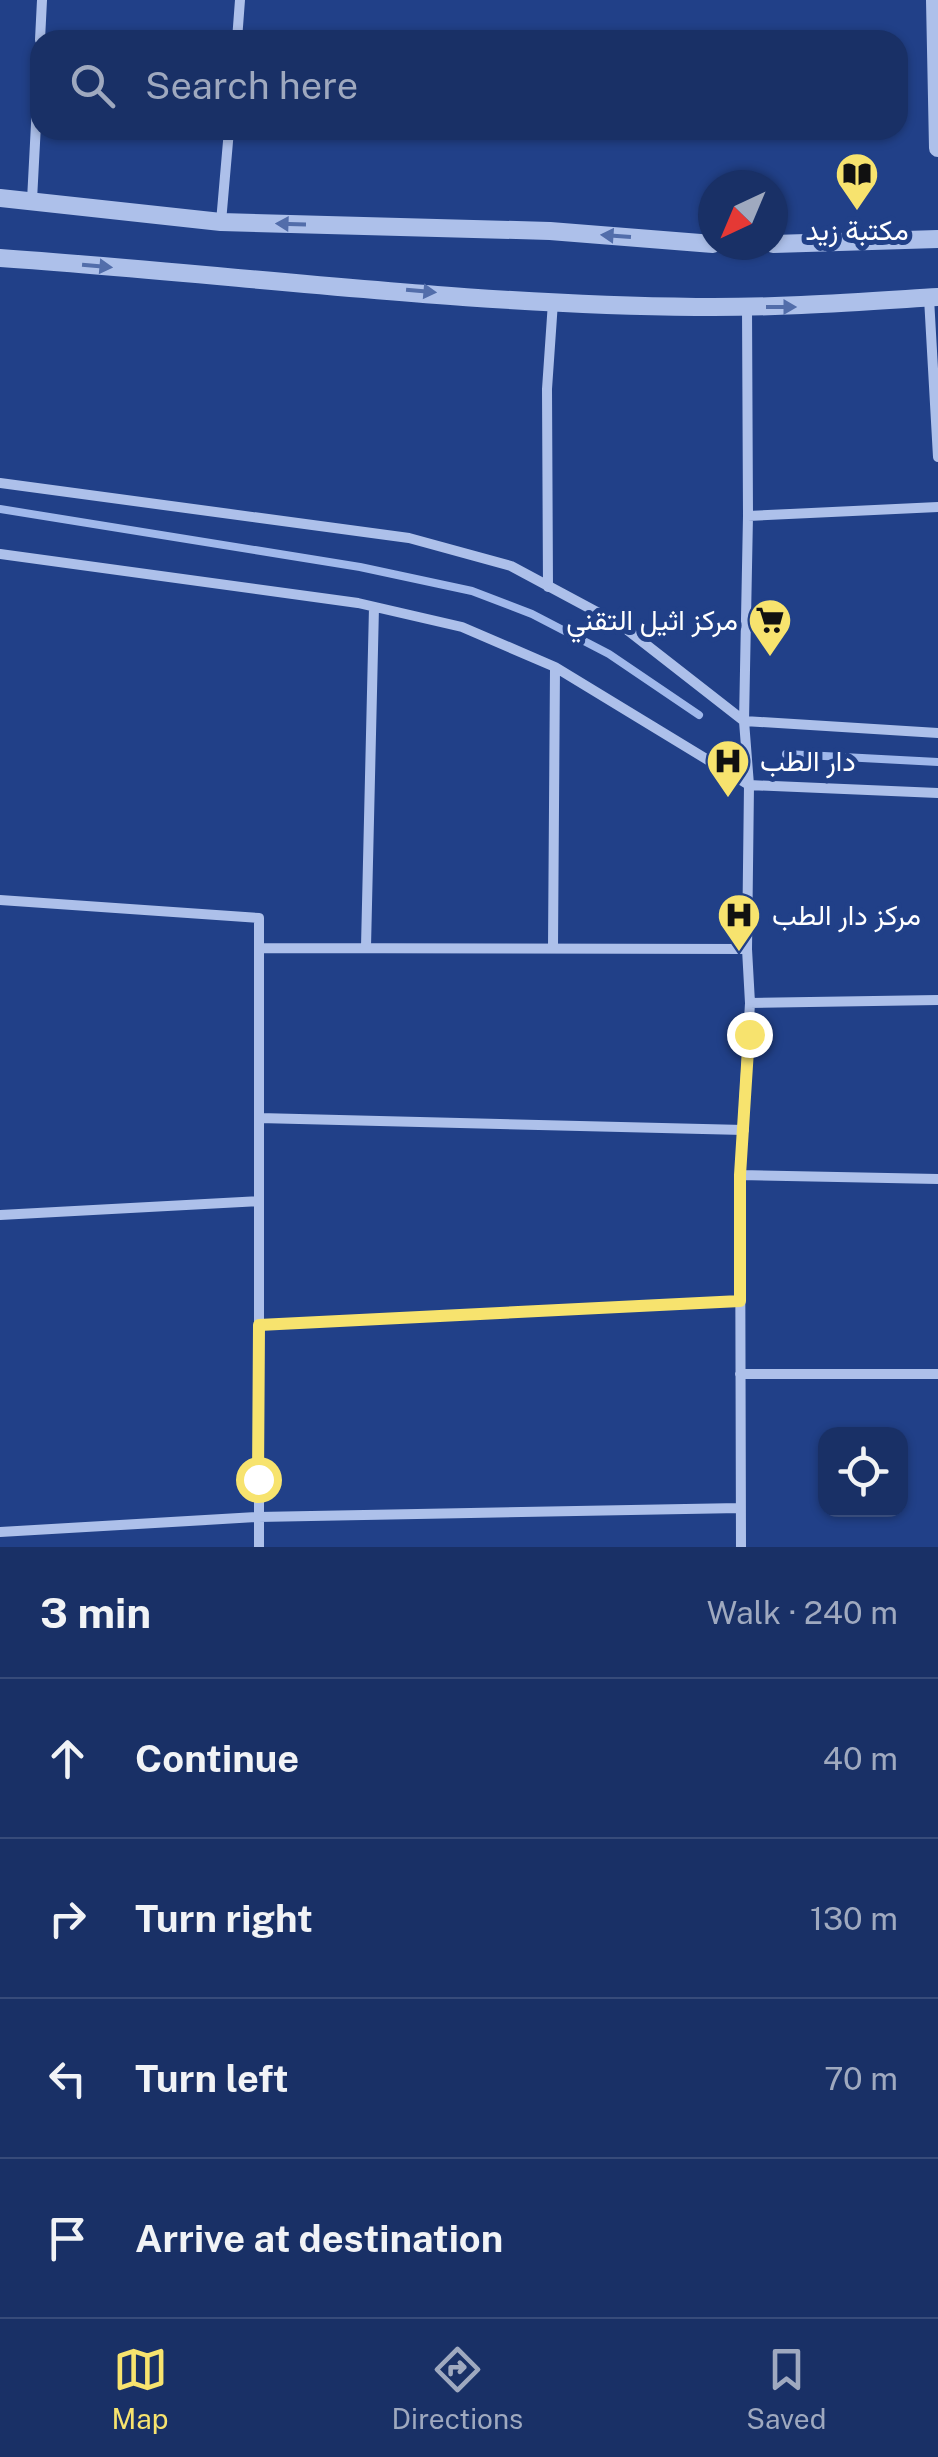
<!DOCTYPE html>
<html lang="en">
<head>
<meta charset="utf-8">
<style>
  :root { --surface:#193066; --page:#263c6f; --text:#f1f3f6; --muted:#9fa9bf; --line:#374b7a; --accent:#f7e36e }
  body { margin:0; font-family:"Public Sans",Vazirmatn,sans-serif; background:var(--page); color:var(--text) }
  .controls { position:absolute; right:30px; bottom:30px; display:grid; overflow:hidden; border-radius:20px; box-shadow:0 2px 8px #0004 }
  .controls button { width:90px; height:90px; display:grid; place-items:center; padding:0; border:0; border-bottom:2px solid var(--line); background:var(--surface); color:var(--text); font:50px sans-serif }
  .compass { position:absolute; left:698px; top:170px; width:90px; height:90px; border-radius:50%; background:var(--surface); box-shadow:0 2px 8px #0004; rotate:224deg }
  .stop { position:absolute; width:30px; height:30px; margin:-22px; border:8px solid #f7e36e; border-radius:50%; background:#fff }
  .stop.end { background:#f7e36e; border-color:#fff; box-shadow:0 2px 10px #0008 }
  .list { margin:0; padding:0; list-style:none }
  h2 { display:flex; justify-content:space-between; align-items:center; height:130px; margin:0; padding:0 40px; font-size:42px }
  h2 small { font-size:32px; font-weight:400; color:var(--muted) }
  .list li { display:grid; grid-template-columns:65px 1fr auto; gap:30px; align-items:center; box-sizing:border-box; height:160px; padding:0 40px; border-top:2px solid var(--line) }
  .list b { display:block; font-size:38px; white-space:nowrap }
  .list em { font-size:32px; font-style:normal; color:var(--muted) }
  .icon { flex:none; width:55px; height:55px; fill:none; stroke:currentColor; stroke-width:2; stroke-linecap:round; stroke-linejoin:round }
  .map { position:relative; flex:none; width:938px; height:1547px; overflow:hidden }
  .search { position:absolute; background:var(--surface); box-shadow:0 2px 8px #0004; left:30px; right:30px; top:30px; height:110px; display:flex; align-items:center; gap:25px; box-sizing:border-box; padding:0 35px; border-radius:30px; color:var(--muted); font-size:38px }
  .sheet { height:770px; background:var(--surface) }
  nav { display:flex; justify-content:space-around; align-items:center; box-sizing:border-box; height:140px; border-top:2px solid var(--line); background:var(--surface); font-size:28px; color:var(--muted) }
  nav a { display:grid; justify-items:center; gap:5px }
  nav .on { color:var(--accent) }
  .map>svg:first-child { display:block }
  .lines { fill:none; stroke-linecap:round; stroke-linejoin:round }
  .stream { stroke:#a0b8eb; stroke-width:8 }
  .minor { stroke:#adc0ea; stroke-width:10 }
  .tertiary { stroke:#adc0ea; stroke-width:18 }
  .oneway { fill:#526daa }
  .route { stroke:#f7e36e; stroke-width:12 }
  .labels { text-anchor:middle; stroke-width:10; stroke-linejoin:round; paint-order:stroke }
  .poi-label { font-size:28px; fill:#fff; stroke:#214088; text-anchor:start }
</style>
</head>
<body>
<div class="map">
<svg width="938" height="1547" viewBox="0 0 938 1547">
  <rect width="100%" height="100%" fill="#214088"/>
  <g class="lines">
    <path class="stream" d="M0,509L360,567L472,591L532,614L609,654L699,715
      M786,754L938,762"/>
    <path class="minor" d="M40,40L42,0
      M237,40L240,0
      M32,200L40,48
      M221,222L229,130
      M929,298L938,457
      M0,483L409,538L511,566L621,625L744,721L938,733
      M748,516L938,507
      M0,554L358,603L462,627L555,667L749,785L938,793
      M548,587L547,389L553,302
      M0,900L259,918V1547
      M366,947L374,607
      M553,947L555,667
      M259,948L747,949
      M750,1003L938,1000
      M259,1118L744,1130
      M740,1175L938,1179
      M0,1215L259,1201
      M259,1325L740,1301
      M740,1374H938
      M0,1532L258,1517L740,1508
      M741,1547L740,1175L750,1003L747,949L749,785L744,721L748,516L747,307"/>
    <path class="tertiary" d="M935,0L938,148
      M0,198L221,222L550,231L713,244
      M773,244L938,239
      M732,245H754
      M0,258C232,274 464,305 696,307C777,308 857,302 938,297"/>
  </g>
  <defs><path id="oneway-solid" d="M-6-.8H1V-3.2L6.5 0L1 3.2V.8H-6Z" transform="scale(2.5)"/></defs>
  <g class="oneway">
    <use href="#oneway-solid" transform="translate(291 224) rotate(-178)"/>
    <use href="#oneway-solid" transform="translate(616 236) rotate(-176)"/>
    <use href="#oneway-solid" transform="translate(97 266) rotate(5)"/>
    <use href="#oneway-solid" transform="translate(421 291) rotate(5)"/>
    <use href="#oneway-solid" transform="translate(781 307)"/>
  </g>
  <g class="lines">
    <path class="route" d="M258,1479L259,1325L740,1301V1175L749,1034"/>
  </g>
  <defs>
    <g id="library-pin" transform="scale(2.25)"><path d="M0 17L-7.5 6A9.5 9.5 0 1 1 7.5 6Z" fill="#f7e36e" stroke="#214088"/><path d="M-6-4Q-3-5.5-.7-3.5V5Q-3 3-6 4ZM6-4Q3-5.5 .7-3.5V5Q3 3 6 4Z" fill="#111"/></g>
    <g id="supermarket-pin" transform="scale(2.25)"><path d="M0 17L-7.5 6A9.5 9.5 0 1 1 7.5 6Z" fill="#f7e36e" stroke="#214088"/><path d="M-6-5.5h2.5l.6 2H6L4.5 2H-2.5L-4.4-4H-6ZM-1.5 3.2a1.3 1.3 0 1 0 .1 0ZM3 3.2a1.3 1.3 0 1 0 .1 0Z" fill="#111"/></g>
    <g id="hospital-pin" transform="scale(2.25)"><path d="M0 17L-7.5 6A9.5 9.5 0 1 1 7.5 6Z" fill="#f7e36e" stroke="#214088"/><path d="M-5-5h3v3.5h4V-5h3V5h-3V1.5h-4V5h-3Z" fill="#111"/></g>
  </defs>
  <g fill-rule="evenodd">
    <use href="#library-pin" x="857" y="174"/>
    <use href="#supermarket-pin" x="770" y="620"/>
    <use href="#hospital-pin" x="728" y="761"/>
    <use href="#hospital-pin" x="739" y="915"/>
  </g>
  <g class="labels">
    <g class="poi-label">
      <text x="857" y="240" text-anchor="middle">مكتبة زيد</text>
      <text x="738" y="630" text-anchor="end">مركز اثيل التقني</text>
      <text x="760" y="771">دار الطب</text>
      <text x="772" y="925">مركز دار الطب</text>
    </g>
  </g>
</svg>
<div class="controls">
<button><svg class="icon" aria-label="locate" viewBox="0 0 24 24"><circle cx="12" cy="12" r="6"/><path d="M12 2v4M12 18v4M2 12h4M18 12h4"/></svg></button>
</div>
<svg class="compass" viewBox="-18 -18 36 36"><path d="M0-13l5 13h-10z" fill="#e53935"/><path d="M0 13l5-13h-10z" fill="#9fa9bf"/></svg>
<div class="stop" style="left:258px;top:1479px"></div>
<div class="stop end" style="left:749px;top:1034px"></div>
<div class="search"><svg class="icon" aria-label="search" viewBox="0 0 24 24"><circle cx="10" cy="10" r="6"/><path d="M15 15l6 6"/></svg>Search here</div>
</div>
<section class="sheet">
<h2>3 min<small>Walk · 240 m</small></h2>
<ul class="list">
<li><svg class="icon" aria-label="ahead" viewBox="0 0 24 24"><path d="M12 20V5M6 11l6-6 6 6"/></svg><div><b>Continue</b></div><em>40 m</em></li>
<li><svg class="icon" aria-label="right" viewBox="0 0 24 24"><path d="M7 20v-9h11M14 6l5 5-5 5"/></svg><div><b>Turn right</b></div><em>130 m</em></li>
<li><svg class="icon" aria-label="left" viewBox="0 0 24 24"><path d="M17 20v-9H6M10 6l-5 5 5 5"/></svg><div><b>Turn left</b></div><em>70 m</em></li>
<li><svg class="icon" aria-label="arrive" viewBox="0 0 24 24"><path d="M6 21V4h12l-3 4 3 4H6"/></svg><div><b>Arrive at destination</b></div></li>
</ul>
</section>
<nav>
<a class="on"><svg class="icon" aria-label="map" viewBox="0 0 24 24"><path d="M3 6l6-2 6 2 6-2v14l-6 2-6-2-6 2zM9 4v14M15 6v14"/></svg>Map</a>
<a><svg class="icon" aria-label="directions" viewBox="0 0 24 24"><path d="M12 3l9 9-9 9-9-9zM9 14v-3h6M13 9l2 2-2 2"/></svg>Directions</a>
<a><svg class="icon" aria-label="saved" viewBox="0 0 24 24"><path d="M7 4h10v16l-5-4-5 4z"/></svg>Saved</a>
</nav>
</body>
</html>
